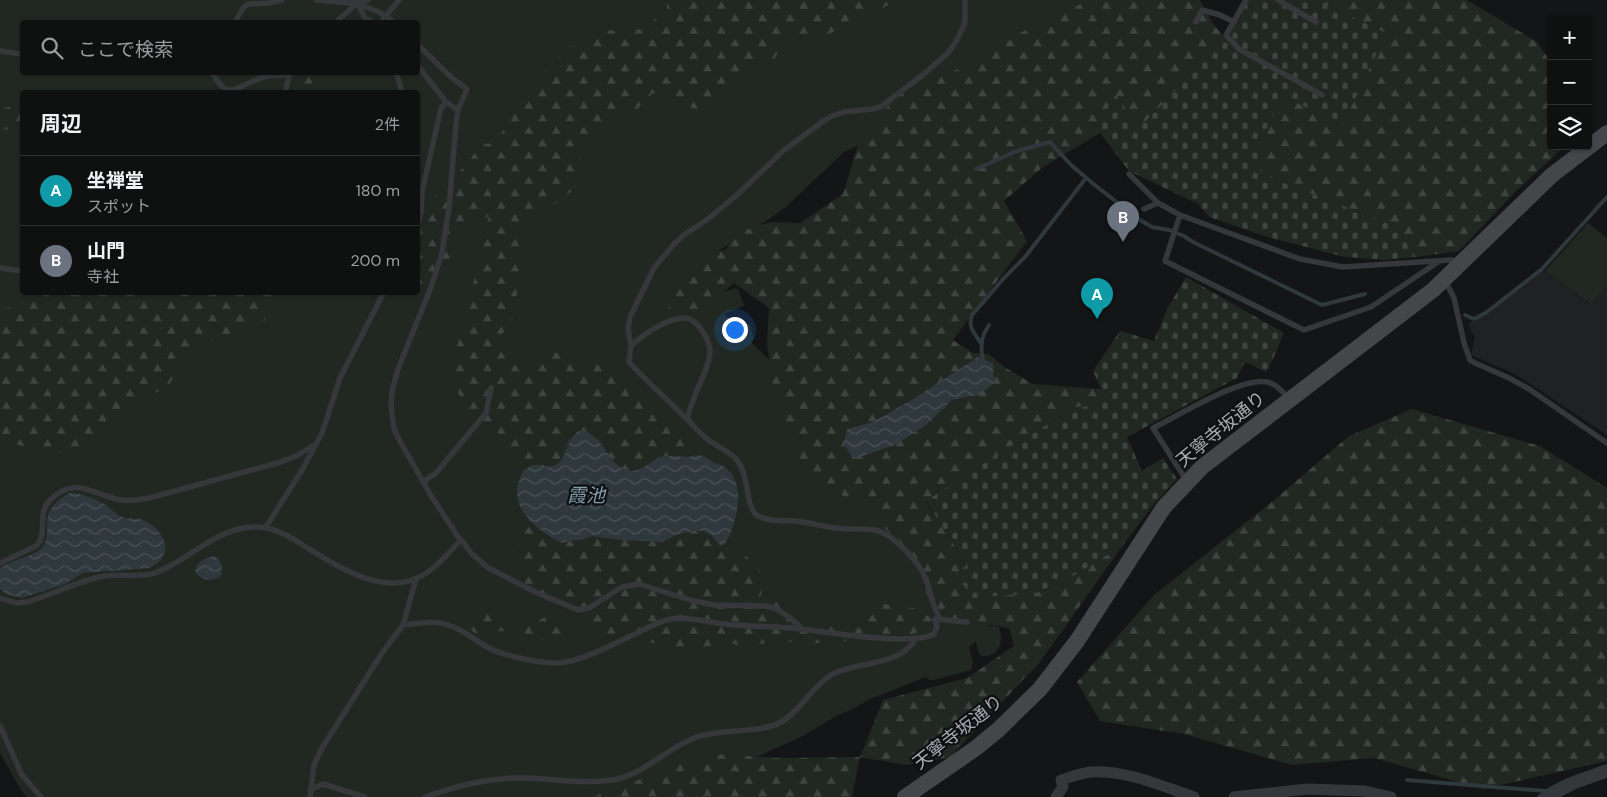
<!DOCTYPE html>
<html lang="ja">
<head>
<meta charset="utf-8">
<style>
  :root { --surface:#0f1010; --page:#1d1e1e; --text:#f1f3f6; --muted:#9b9d9f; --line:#2f3030; --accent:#0b8043 }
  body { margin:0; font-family:"DM Sans","Noto Sans JP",sans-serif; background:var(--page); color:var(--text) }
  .controls { position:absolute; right:15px; top:15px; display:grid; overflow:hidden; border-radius:5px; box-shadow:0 1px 4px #0004 }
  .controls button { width:45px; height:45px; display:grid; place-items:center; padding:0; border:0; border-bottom:1px solid var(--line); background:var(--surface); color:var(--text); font:25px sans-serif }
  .you { position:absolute; left:734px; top:329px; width:18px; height:18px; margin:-12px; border:4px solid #fff; border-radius:50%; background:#1a73e8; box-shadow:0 0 0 8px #1a73e833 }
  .badge { display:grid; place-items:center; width:32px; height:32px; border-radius:50%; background:var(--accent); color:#fff; font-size:16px; font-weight:700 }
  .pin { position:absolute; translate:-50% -41px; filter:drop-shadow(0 1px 2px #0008) }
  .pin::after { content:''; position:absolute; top:26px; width:18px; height:15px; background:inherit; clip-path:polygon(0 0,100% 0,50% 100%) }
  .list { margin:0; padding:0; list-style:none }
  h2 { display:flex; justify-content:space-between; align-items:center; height:65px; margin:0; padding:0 20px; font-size:21px }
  h2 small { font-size:16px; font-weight:400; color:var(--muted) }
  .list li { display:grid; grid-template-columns:32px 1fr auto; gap:15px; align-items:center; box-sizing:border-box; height:70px; padding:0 20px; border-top:1px solid var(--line) }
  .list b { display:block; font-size:19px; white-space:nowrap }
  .list p { margin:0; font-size:16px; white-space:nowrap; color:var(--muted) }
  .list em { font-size:16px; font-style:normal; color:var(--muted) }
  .icon { flex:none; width:28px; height:28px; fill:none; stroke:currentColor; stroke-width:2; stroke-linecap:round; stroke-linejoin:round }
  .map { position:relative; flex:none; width:1607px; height:797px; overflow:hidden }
  .search { position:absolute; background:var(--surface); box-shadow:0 1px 4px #0004; left:20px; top:20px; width:400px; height:55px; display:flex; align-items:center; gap:12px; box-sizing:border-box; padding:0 18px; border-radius:5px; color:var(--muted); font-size:19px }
  .panel { position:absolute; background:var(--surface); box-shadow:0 1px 4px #0004; left:20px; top:90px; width:400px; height:205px; border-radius:5px }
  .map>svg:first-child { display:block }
  .built { fill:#202123 }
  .grass { fill:#212821; fill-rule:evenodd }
  .forest { fill:url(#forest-firs); fill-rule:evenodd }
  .cemetery { fill:url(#cemetery-stones) }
  .water { fill:url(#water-waves) }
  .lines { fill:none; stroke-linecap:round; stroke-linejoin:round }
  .stream { stroke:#2f383d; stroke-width:4 }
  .lane { stroke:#36373a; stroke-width:5.5 }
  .street { stroke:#36373a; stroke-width:11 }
  .secondary { stroke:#44464a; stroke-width:16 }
  .labels { text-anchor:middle; stroke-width:4.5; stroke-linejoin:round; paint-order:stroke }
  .street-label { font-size:18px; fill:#a7adb5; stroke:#0f1011 }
  .water-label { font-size:19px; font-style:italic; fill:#829dad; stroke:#0f1011 }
</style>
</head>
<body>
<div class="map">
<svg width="1607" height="797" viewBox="0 0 1607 797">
  <defs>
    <pattern id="forest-firs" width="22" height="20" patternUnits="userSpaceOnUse" patternTransform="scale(1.25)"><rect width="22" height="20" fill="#212821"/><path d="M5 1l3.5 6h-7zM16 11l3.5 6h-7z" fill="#3e443f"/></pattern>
    <pattern id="cemetery-stones" width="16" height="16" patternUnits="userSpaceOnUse" patternTransform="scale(1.25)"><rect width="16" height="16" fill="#212821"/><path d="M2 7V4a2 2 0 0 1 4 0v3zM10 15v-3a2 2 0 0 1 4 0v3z" fill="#3e443f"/></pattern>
    <pattern id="water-waves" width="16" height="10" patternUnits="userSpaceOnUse" patternTransform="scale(1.25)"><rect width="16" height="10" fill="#2f383d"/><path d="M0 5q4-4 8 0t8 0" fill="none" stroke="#4a5257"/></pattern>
  </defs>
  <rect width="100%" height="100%" fill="#141516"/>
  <path class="built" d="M1542,269L1591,305L1607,283V435L1517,375L1471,355L1475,338L1468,324L1487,312Z"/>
  <path class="grass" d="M0,0H1123L903,125L844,152L786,207L743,237L707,257L713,296L735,288L738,289L744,305L742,307L724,314L735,326L744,323L750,325L754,338L751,342L785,375L986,616L989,627L994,625L999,627C1004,642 1000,657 982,656L978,652L976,641L969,647L973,663L971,670L934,680H929L926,677L868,700L853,709L838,715L801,737L749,760L643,797H27L21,790L0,753ZM22,22H418V72H22ZM22,92H418V292H22Z
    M1588,223L1607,238V283L1592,305L1545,271Z"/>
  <path class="forest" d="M667,0H899L824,36L785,37L773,62L743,69L729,96L695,109L653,93L636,110L606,116L582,150L573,190L521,231L519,283L512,321L500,337L507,364L530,368L544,352L569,353L581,364L601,365L624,373L632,390L647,398L661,413L671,430L685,436L690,447L689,457C682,457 672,454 665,456C653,460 643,472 630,471C609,469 607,439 584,431C580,434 574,437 570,440C564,446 565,458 557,464C547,471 538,463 527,468L499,434L468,416L458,392L452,363L466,314L489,216L463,232L429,296L418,290V222L422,208L445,187L467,164L481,144L496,143L525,91L572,46L596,31L650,29L656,17L667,10Z
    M1089,0H1200L1213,24L1255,73L1175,143L1117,123L1043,167L1004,201L1027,241L953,340L973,353L988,354L1006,368L1033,384L1101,389L1110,397L1092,406L1076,407L1000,453L926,502L967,565L1036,593L1068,579L1123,545L1040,662L950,757L907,765L860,757L852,797H592L710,754L781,758L860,757L883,700L967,678L1014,646L1010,629L996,625H977L969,617L939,623L909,636H876L857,641L825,642L804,645L782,640L749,646L723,643L692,650L649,642L608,638L589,630L574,613L525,585L515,556L528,518C544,535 557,545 581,540C584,539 588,537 592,536L661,542L676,535L693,531H704L711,535L721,546L744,553L765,577L761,596L786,602L805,624L859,628L883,604L914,608L938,622L913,560L862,502L821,488L804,469L774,391L767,344L769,308L734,283L697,315L670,313L667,298L677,280L704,253L726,250L735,233L771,222L800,223L843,194L859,142L895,97L974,62L1005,40ZM978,357L993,363L978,395L952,400L847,428L875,421L918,396Z
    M1317,0H1467L1537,42L1551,62V146H1565L1515,192L1459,251L1416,257L1395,226L1260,174L1262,136L1282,96L1386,34Z
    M296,73H317L307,92H291Z
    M22,95V126L0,131V135V110L13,105L19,96Z
    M171,293H274L264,322L200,344L166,388L113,412L88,444L54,455L5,441L0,442V309L20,307L44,295L65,297L67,293L121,292L122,294L156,298Z
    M1412,409L1540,446L1607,488V761L1483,789L1374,758L1292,765L1184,734L1100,721L1077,682L1154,595L1273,501L1349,436Z
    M487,613H493L502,619L521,623L537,622L548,615H561L569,625V634L559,640H532L518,634L501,631L487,635L475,633L467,628L465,620L471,614L480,616Z"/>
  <path class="cemetery" d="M1245,0H1317L1386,33L1343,125L1282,96L1263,136L1260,174L1395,226L1416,257L1383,260L1345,257L1271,238L1209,217L1198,204L1129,171L1095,126L1116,95L1139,128L1218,47Z
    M1186,277L1284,333C1278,346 1274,359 1266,372L1245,362L1237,378L1127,437L1142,471L1163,458L1177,479L1154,504L1123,545L1068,579L1036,593L972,598L956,573L967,565L926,501L1000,453L1076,407L1092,406L1110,397L1101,389L1093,371L1120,331L1154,341L1167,309Z"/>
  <path class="water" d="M978,357L993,363L994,383L978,395L952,400L926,425L895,445L853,459L844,444L847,429L875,421L918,396Z
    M579,431C605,432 605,464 627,470C643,475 652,457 665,456C673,455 681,457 688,457C693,456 698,455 703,456C707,457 710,460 713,462C718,464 723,465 727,469C747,486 736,525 725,544L721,546L711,535L704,531H693L676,535L662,542L622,540L592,536L581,540H573L562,543C543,534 518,516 517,494C516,486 521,478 523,470C526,469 530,466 534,465C543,464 549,470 557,464C568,456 565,441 579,431Z
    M70,493C81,493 96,499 106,505C112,509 116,515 122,517C130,520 138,517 145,521C167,532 175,557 149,568L83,573L65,584L22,598L6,594L0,589V569C11,558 36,558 44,545C48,538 47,529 47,522C47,509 59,498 70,493Z
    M214,556C222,561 222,565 222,574C214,583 200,581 195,571C198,561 204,558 214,556Z"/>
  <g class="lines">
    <path class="stream" d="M976,169L1017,151L1050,142L1071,165L1096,186L1140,220L1152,227L1169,230L1184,236L1193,242L1322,305L1365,294
      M1465,315L1474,319L1487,312L1542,269L1607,197
      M980,342C973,331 968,327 972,315L1004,278L1025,257L1086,178
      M983,359C980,346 981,337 989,325
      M1407,780L1546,791
      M1539,797C1558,781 1584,774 1607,766"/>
    <path class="lane" d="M316,0C338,1 346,6 368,0
      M1246,0L1226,35L1239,49L1322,95
      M1278,0L1316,22
      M356,3L379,12L394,22
      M357,3L365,18L373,22
      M235,22L243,8L248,4L269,3L282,0
      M336,22L357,3
      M381,22L399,0
      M1196,22L1202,10L1220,15L1234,22
      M418,45L452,78L467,89L458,110L456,124L449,208L442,253L430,290L398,369L392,391L391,406L394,429L401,443L430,494L457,535L472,554L487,567L535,592L578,610L589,608L622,587L639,584L690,600L714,605L765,606L775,608L789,617L803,629
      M0,51L22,54
      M418,66L446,102
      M212,72C229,105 238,84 261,78C270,75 280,76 290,75
      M396,72L402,92
      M285,92L290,73
      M1129,174L1158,203L1180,215L1300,259L1343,267L1451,260L1459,261
      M1144,209L1158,203
      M1180,215L1165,261L1304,330L1371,307L1438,262
      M418,223L421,213L422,192L441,108L446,102L458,110
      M0,268L22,271
      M1446,282L1454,298L1464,343L1470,360L1475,363L1509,378L1529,389L1607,443
      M631,346C644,334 667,318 685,318C693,318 699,326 703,332C706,337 710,344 710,350C711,364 697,387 693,401C690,407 689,413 687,419
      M1186,480L1153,428C1178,416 1242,376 1267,382C1275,383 1283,392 1288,398
      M423,482L436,473L486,413L491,388
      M266,527L302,470L322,433L340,378L384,292
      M0,563L36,546C49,533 36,515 50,500C76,474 94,496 122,500C131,502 140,499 149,498L281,462L296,456L316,444
      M0,598L16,603L27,602C51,595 74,583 99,577C117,572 137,579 155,573C190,560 215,528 254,527C274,526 290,537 306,547C342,569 388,600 428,572C441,563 450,551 461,540
      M941,620C929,604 931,581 918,565C908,552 891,533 874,530C862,528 849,530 836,528C823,527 809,522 795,521C783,520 770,522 758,516C744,508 751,474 735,458C727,450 716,446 707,439C699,433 693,425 686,418C667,399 647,382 629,362L631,346L628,328L630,317L654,268L675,243L685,234L708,219L738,194L783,151L822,122L832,116L844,112L873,109L882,106L924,74L949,52L958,38L964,25L965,18V0
      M403,625C417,624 431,620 445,624C462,628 475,641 491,649C508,657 539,663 558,663C581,662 618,642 639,632C651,626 664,619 678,618C693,618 708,622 723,624C750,627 776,626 803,629C830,633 913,646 934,634L937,627L935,619L967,622
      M0,726L22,775L41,797
      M310,790L323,784L365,797
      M310,797L314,765L322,748L382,653L403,625L416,579
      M425,797C457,786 490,777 525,778C554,779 583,784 612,780C645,775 668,746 700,736C724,729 762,733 781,722C801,711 811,687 831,675C859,660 897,668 916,639"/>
    <path class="street" d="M1056,797L1063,787L1061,780C1071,777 1081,773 1091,772C1127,770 1161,786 1194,797
      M1234,797L1307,789L1365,791L1391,797
      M1548,797L1576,783L1607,772"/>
    <path class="secondary" d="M905,797L976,748L998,730L1040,689L1077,641L1164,507L1202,467L1433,290L1552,175L1607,133"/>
  </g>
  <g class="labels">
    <g class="street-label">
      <text transform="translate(1221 429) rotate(-39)" y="6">天寧寺坂通り</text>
      <text transform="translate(958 732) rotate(-38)" y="6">天寧寺坂通り</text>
    </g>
    <g class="water-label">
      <text x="586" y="502">霞池</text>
    </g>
  </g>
</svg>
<div class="controls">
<button>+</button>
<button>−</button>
<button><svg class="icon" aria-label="layers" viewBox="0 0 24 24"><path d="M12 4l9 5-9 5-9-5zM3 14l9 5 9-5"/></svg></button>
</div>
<div class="you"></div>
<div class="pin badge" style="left:1097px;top:319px;background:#0f9aa8">A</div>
<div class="pin badge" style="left:1123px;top:242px;background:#6b7280">B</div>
<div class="search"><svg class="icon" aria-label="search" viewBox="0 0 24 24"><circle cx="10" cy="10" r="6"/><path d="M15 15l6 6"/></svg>ここで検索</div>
<section class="panel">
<h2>周辺<small>2件</small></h2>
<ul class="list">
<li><span class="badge" style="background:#0f9aa8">A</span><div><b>坐禅堂</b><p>スポット</p></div><em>180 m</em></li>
<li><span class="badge" style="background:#6b7280">B</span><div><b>山門</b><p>寺社</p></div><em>200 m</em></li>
</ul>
</section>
</div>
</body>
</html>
